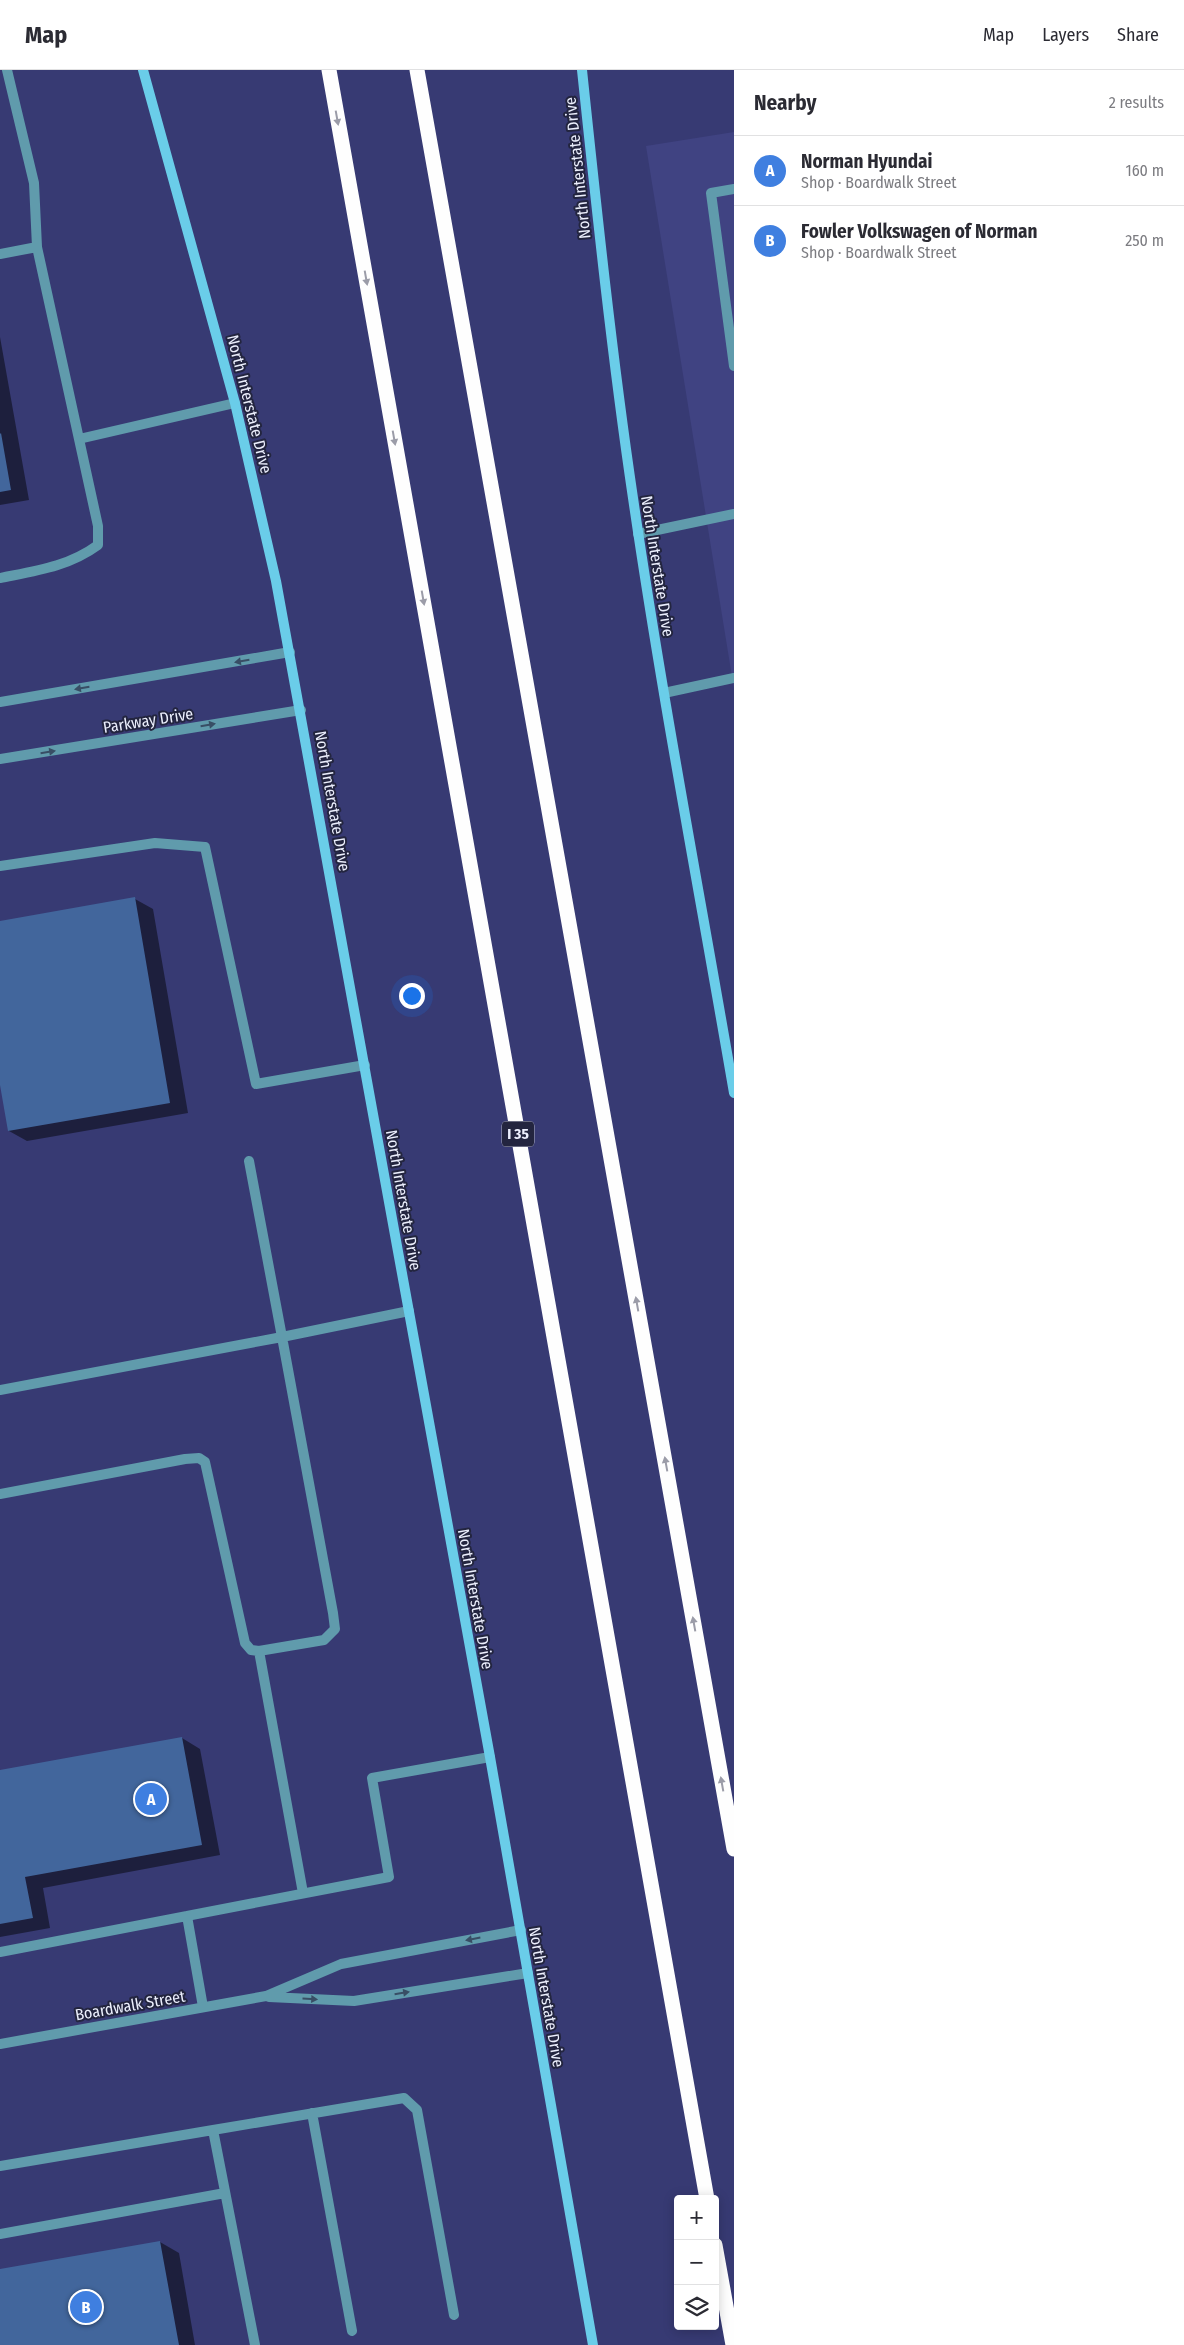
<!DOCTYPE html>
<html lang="en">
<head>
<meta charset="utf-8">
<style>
  :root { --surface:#fff; --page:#f2f2f3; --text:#2b2b33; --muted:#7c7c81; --line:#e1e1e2; --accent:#1a73e8 }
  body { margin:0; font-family:"Fira Sans Condensed",sans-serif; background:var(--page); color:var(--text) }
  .controls { position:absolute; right:15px; bottom:15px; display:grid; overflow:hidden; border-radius:5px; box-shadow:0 2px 12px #0003 }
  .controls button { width:45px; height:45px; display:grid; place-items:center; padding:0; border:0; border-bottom:1px solid var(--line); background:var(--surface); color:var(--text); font:25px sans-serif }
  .you { position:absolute; left:411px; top:925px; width:18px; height:18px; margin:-12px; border:4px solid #fff; border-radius:50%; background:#1a73e8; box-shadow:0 0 0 8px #1a73e833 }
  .badge { display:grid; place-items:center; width:32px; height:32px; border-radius:50%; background:var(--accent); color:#fff; font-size:16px; font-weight:700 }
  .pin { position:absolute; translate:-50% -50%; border:2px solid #fff; box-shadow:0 1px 5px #0006 }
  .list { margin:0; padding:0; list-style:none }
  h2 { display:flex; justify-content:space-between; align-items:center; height:65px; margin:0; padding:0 20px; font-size:21px }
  h2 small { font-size:16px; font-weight:400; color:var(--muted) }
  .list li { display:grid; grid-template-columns:32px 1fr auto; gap:15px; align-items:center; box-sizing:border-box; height:70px; padding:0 20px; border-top:1px solid var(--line) }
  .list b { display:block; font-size:19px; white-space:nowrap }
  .list p { margin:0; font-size:16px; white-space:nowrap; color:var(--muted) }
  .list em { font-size:16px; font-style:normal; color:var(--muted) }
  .icon { flex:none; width:28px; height:28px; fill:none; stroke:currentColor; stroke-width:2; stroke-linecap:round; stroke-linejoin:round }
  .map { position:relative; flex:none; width:734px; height:2275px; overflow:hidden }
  header { display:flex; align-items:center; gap:30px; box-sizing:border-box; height:70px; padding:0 25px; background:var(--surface); border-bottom:1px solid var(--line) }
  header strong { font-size:24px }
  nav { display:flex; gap:28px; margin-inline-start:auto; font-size:18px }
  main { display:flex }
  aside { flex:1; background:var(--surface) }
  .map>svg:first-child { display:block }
  .built { fill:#404382 }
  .shadow { fill:#0007 }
  .building { fill:#42669c }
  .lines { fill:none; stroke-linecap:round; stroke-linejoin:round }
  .service { stroke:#609bac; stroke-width:10 }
  .tertiary { stroke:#609bac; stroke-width:10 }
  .secondary { stroke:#6acde9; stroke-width:10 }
  .motorway { stroke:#fefefe; stroke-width:15 }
  .oneway { fill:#9b9ca8 }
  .oneway2 { fill:#384e65 }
  .labels { text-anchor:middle; stroke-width:4; stroke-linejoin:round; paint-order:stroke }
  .shield { fill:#23253f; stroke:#b0b2c4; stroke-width:1 }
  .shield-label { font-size:15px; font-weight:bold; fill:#eceffd }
  .street-label { font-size:16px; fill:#eceffd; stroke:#23253f }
</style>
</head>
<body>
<header>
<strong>Map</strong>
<nav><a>Map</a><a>Layers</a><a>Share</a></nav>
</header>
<main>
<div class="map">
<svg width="734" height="2275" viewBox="0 0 734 2275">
  <rect width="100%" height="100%" fill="#373a73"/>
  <path class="built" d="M734,62V619L646,76Z"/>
  <path class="shadow" d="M0,267L29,430L0,435Z
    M135,829L153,839L188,1043L27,1071L9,1061L0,1008V852Z
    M182,1668L200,1679L220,1785L43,1818L50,1858L0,1867V1701Z
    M160,2172L179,2183L195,2275H0V2200Z"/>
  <path class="building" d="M1,363L11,420L0,422V364Z
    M135,827L170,1033L8,1061L0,1015V851Z
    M182,1667L202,1775L25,1807L33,1848L0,1854V1700Z
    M160,2171L179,2275H0V2199Z"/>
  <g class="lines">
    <path class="service" d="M734,119L711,123L734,296
      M0,184L37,177
      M79,369L235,333
      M638,464L734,444
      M0,508C35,501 68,497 98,475V456L37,177L34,113L7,0
      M664,623L734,608
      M0,796L155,773L205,777L256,1014L365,995
      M0,1320L282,1267L249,1091
      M0,1424L185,1389L199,1388L205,1392L245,1573L251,1580L259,1581L324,1570L335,1559L333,1543L282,1267L409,1241
      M259,1581L303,1823
      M187,1846L203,1937
      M0,1882L389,1807L372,1708L490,1687
      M312,2043L352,2261
      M213,2060L404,2028L417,2040L454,2245
      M0,2096L213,2060L255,2275
      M0,2164L225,2123"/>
    <path class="tertiary" d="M0,632L290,582
      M0,689L301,640
      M269,1927L354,1931L528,1903
      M0,1974L266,1926L341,1894L521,1860"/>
    <path class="secondary" d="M143,0L235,333L276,511L490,1687L593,2275
      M582,0C597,143 612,286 633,428C662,627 700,825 734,1023"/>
    <path class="motorway" d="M329,0L707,2129
      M417,0L734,1779
      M715,2175L733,2275"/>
  </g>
  <defs><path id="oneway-solid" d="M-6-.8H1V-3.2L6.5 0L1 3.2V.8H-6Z" transform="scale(1.25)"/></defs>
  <g class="oneway">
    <use href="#oneway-solid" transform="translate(337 48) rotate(80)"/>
    <use href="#oneway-solid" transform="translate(366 208) rotate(80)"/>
    <use href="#oneway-solid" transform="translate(394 368) rotate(80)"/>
    <use href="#oneway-solid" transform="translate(423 528) rotate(80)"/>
    <use href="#oneway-solid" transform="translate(637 1234) rotate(-100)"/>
    <use href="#oneway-solid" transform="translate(666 1394) rotate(-100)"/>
    <use href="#oneway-solid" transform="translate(694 1554) rotate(-100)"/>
    <use href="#oneway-solid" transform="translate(722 1714) rotate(-100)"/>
  </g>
  <g class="oneway2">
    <use href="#oneway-solid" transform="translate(242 591) rotate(170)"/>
    <use href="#oneway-solid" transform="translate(82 618) rotate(170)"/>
    <use href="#oneway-solid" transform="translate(208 655) rotate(-10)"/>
    <use href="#oneway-solid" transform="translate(48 682) rotate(-9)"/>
    <use href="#oneway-solid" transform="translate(473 1869) rotate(169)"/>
    <use href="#oneway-solid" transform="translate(402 1923) rotate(-9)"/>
    <use href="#oneway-solid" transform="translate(310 1929) rotate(3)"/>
  </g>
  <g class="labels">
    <rect class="shield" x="502" y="1051.5" width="32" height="25" rx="4"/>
    <g class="shield-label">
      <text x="518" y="1069">I 35</text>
    </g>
    <g class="street-label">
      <text transform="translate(577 98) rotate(-96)" y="6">North Interstate Drive</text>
      <text transform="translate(250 334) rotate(76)" y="6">North Interstate Drive</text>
      <text transform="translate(658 496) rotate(81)" y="6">North Interstate Drive</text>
      <text transform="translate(148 650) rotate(-9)" y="6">Parkway Drive</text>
      <text transform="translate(333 731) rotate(80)" y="6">North Interstate Drive</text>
      <text transform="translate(404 1130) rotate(80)" y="6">North Interstate Drive</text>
      <text transform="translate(476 1529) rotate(80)" y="6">North Interstate Drive</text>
      <text transform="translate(547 1927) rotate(80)" y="6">North Interstate Drive</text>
      <text transform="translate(130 1935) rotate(-10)" y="6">Boardwalk Street</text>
    </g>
  </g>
</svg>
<div class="controls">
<button>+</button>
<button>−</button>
<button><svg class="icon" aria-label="layers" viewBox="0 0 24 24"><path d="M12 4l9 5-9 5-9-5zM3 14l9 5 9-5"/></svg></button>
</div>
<div class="you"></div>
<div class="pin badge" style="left:151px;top:1729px;background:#3f7fe0">A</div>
<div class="pin badge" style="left:86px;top:2237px;background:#3f7fe0">B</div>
</div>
<aside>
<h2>Nearby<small>2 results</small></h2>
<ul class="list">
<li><span class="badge" style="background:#3f7fe0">A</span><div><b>Norman Hyundai</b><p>Shop · Boardwalk Street</p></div><em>160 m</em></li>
<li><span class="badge" style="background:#3f7fe0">B</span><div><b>Fowler Volkswagen of Norman</b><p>Shop · Boardwalk Street</p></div><em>250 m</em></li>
</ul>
</aside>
</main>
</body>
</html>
